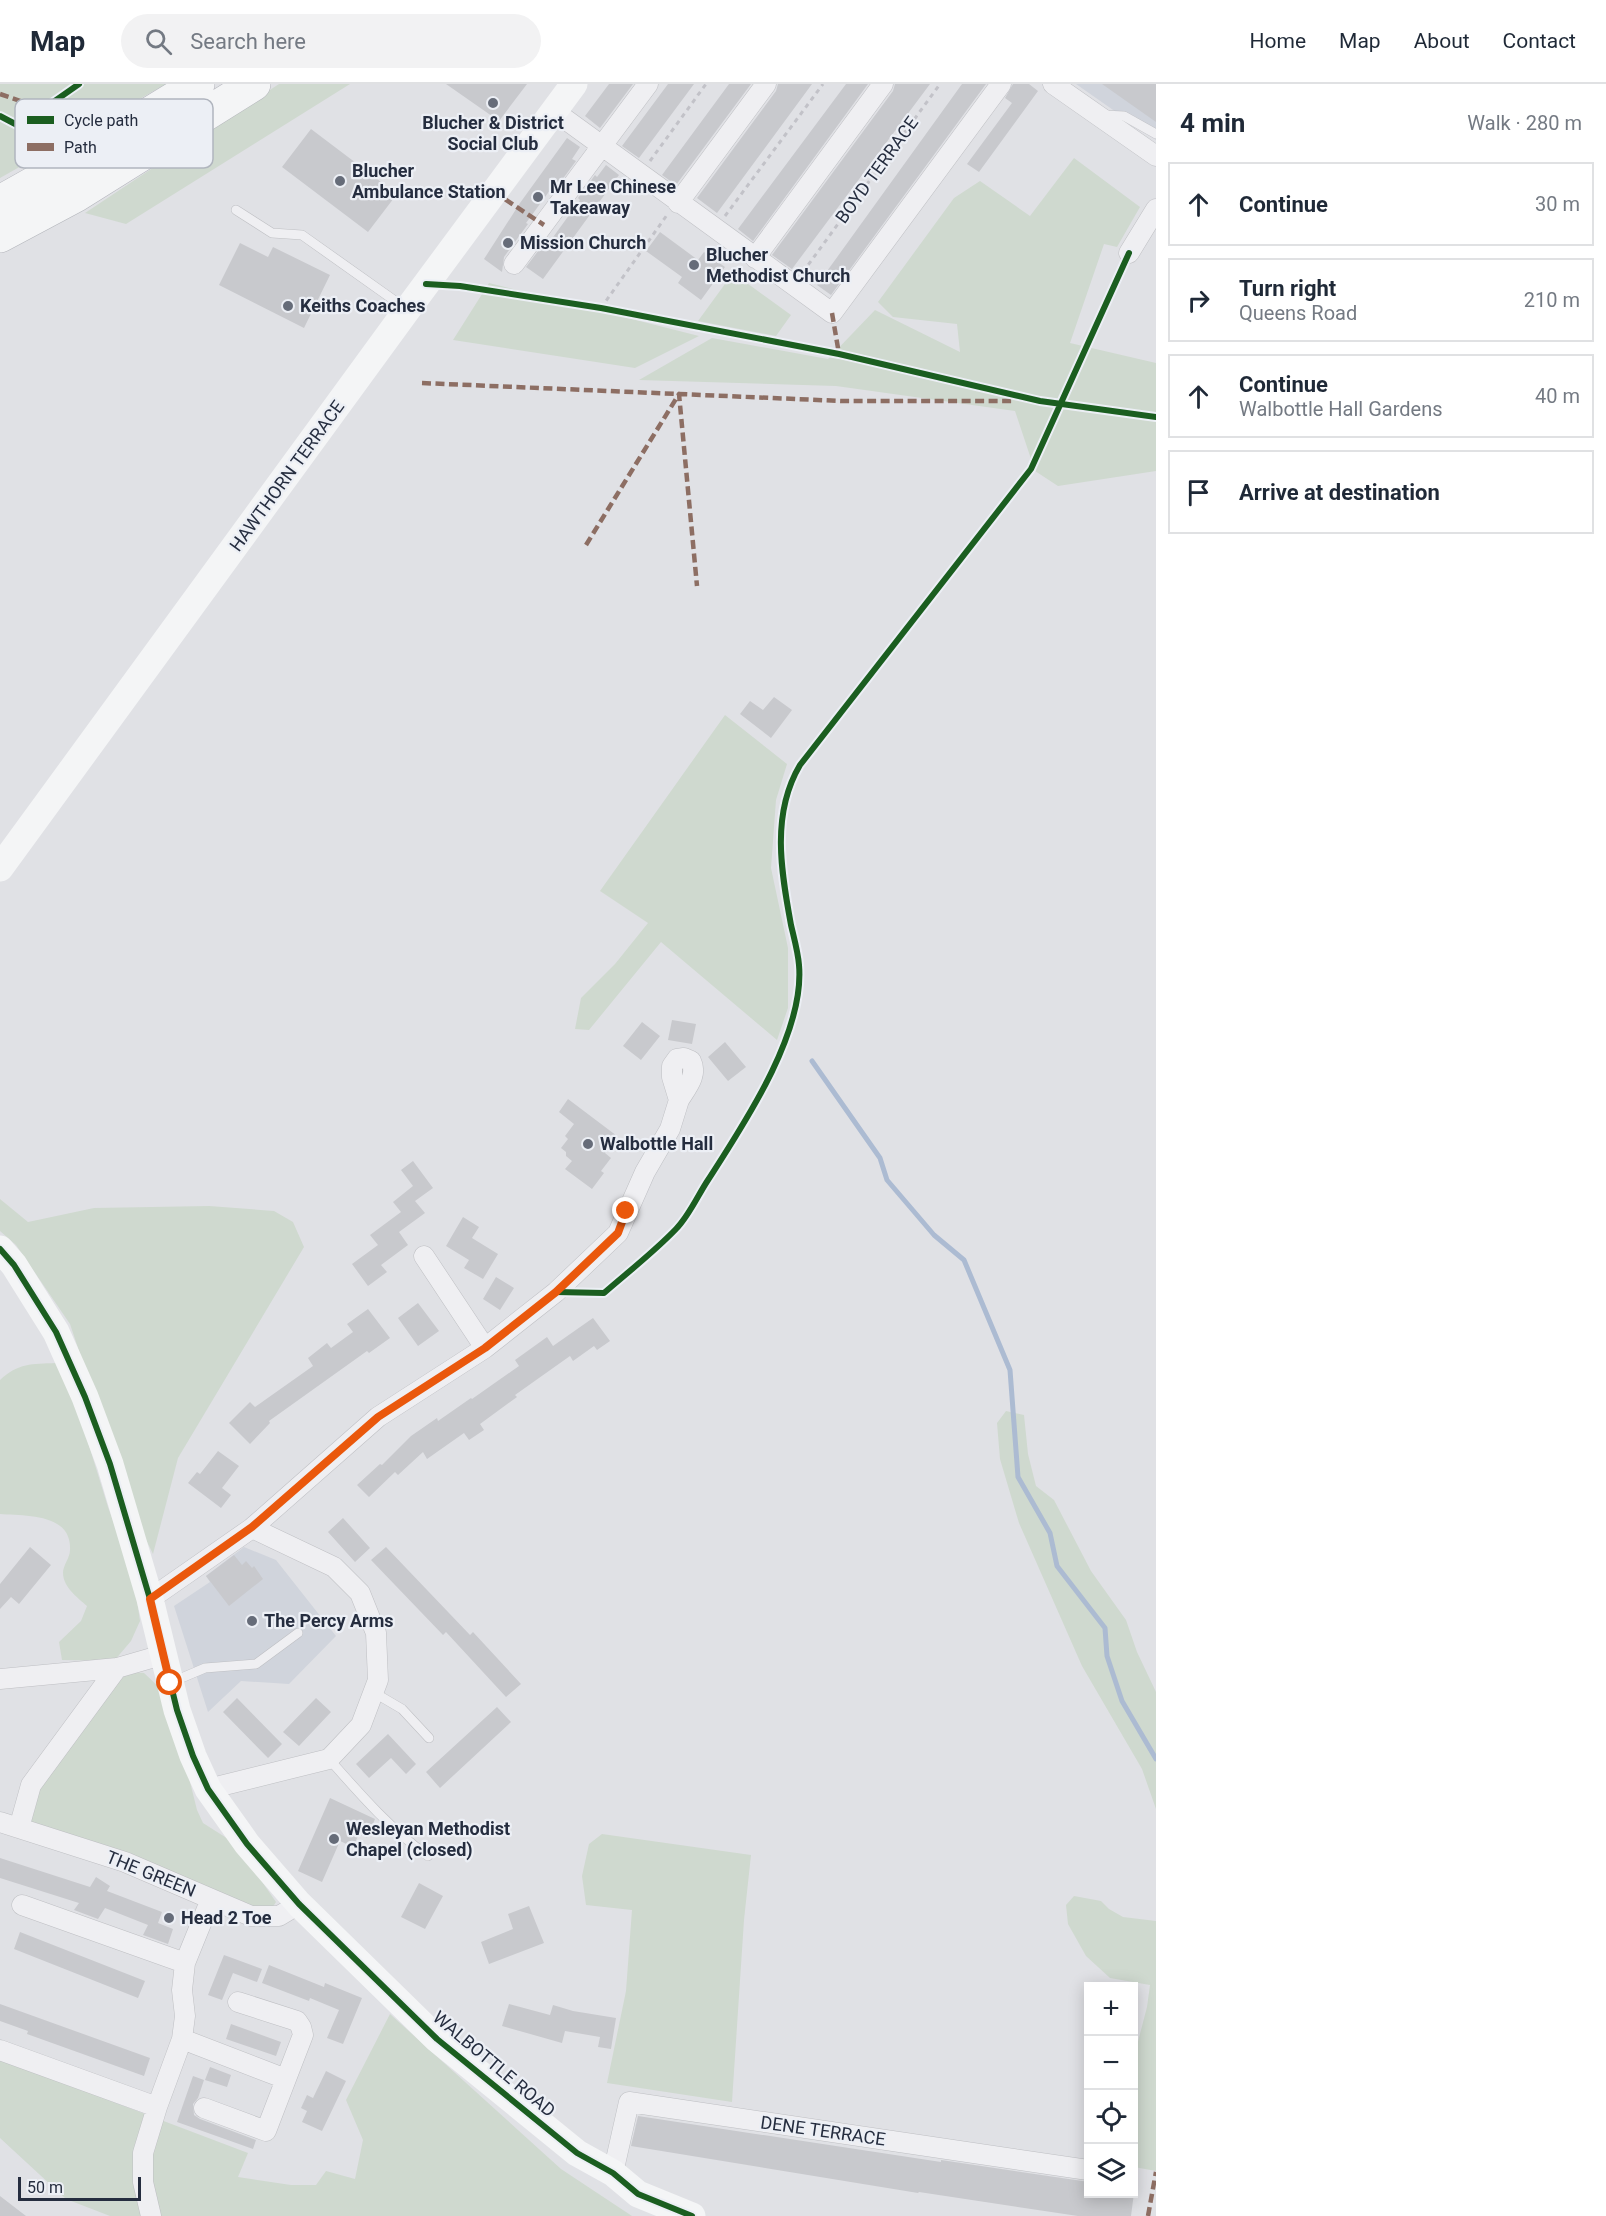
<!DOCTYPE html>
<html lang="en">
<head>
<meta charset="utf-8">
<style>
  :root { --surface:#fff; --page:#f2f2f3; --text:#1f2937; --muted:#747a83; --line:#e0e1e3 }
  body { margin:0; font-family:Roboto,sans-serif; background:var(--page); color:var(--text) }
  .controls { position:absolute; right:18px; bottom:18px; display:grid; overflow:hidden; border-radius:0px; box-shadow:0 3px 15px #0003 }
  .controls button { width:54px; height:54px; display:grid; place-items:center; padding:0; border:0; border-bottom:2px solid var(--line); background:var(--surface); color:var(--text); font:30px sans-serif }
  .scale { position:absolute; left:18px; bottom:15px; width:123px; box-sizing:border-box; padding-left:6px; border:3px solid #252d3f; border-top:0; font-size:16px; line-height:21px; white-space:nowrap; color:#252d3f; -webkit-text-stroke:4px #eceff5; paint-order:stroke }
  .stop { position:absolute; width:18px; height:18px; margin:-14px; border:4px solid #ea580c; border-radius:50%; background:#fff }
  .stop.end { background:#ea580c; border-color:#fff; box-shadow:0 2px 6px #0008 }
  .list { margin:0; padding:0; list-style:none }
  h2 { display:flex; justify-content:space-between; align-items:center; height:78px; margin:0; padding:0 24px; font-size:26px }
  h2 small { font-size:20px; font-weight:400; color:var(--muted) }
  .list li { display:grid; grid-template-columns:39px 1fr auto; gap:18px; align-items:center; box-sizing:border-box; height:84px; margin:0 12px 12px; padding:0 12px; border:2px solid var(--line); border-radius:0px }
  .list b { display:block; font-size:22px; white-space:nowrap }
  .list p { margin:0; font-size:20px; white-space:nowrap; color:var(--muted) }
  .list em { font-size:20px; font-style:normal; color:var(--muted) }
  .icon { flex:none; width:33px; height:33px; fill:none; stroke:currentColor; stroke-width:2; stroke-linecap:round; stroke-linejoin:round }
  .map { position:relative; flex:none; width:1156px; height:2132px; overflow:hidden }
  header { display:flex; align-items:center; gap:36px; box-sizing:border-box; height:84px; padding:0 30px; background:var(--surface); border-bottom:2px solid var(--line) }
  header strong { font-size:28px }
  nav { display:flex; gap:33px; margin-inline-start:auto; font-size:21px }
  .search { width:420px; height:54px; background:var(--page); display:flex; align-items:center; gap:15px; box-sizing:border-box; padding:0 21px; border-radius:33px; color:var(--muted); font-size:22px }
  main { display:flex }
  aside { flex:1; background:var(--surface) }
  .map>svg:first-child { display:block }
  .built { fill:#d0d4dc }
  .green { fill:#cfd9cf }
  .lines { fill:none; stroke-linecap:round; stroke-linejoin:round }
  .stream { stroke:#acbbd2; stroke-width:5 }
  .building { fill:#c8c9cd }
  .lane-casing { stroke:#bebfc3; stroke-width:10 }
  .street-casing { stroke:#bebfc3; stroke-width:21 }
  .highway-casing { stroke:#b2b4ba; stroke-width:34 }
  .path { stroke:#c2c2c8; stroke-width:3; stroke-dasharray:4.5 4.5; stroke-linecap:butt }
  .lane { stroke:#efeff2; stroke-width:9 }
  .street { stroke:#efeff2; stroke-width:20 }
  .secondary { stroke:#f4f5f6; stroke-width:27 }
  .highway { stroke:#f4f5f6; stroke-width:33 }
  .quiet { stroke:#8d6e63; stroke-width:4.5; stroke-dasharray:9 4.5; stroke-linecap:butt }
  .cycleway-casing { stroke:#eceff5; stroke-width:10 }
  .cycleway { stroke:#1b5e20; stroke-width:6 }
  .route { stroke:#ea580c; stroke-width:8 }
  .poi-dot { fill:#666c79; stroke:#eceff5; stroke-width:2 }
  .labels { text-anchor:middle; stroke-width:4.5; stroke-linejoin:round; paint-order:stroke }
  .poi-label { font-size:18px; font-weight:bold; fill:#252d3f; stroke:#eceff5; text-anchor:start }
  .street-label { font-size:18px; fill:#252d3f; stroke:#eceff5 }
  .key { fill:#eceff5; stroke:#b0b5be; stroke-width:1.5 }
  .key-label { font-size:16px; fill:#252d3f }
</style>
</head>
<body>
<header>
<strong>Map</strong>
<div class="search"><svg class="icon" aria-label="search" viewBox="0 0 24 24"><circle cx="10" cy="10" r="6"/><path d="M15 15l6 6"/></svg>Search here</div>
<nav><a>Home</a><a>Map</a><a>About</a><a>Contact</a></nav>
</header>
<main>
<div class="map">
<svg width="1156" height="2132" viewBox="0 0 1156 2132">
  <rect width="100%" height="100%" fill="#e0e1e5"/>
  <path class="built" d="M1076,0H1156V56Z
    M244,1463L276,1476L336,1552L289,1600L241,1597L208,1628L174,1522L210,1498L206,1492Z"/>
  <path class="green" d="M0,0H166L0,94Z
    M279,0H350L126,140L85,129Z
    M1074,74L1140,123L1117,163L1104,160L1070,259L1156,279V387L1058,402L1035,387L1015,327L836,302L639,296L712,254L828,275L875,226L960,268L957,240L893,233L878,218L954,114L980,97L1030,132Z
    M733,189L791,231L776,252L698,237Z
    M489,199L699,252L635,284L453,256Z
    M725,631L787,680L776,716L771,784L788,864V924L777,956L661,858L589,946L575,945L581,914L615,880L648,839L600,807Z
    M0,1115L28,1138L94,1124L209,1122L274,1127L293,1138L304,1163L178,1374L153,1470L133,1429L70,1240L16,1161L0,1147Z
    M56,1279L74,1313L108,1423L134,1496L140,1537L131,1557L114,1577L62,1576L59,1558L81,1537L87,1522C78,1514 63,1503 63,1489C63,1481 70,1474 70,1466C72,1429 25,1432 0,1430V1296C18,1279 32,1280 56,1279Z
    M1006,1327L1024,1331L1028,1370L1036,1402L1054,1416L1091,1487L1126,1536L1137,1568L1156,1608V1725L1142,1685L1082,1582L1019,1439L1000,1375L997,1339Z
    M130,1588L144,1589L160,1604L185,1678L197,1726L203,1739L236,1760L276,1818L270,1827L249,1824L36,1745L30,1736L39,1702L117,1596Z
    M602,1750L751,1771L744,1836L732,2018L607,1999L626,1907L632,1826L586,1821L582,1792L589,1760Z
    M1074,1812L1101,1817L1109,1825L1123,1833L1156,1837V2087L1134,2083V1973L1147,1923L1150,1901L1110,1894L1086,1872L1068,1840L1066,1821Z
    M390,1930L561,2085L632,2132H110L66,2115L0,2054V1975L248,2069L238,2093L291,2101H316L326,2087L355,2095L363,2056L346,2016Z"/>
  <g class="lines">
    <path class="stream" d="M812,977L880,1074L887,1096L934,1151L964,1176L1010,1286L1018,1393L1050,1449L1057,1482L1105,1544L1107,1572L1122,1617L1156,1675"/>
  </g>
  <path class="building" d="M446,0H527L499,37Z
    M609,0H633L600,44L585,32Z
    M668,0H694L639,74L622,62Z
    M729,0H751L676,101L662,91Z
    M778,0H812L717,129L697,114L776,7Z
    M846,0H868L753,157L738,145Z
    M895,0H930L792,185L772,171L893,7Z
    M962,0H986L831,211L817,201Z
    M1013,0H1029L1038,7L979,88L967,80L1012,19L1005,14Z
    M1102,0H1156V38Z
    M311,45L397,110L368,148L282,83Z
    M567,54L580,63L572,75L576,77L559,100L556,98L526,139L528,140L504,173L502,188L484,175L520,119Z
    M606,81L619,91L543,195L526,183L548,154L551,156L580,116L578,114L595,91L597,93Z
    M660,148L698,176L704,168L725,183L701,216L678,199L682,193L646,167Z
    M240,159L268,173L273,163L330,191L304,244L219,201Z
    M774,613L792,626L771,654L740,630L750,617L763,626Z
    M672,936L696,940L692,960L668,956Z
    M642,938L660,952L641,976L623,962Z
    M725,958L746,983L728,997L708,973Z
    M568,1015L617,1052L605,1069L611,1074L601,1087L604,1089L592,1105L565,1085L572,1077L566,1072V1068L561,1064L568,1055L565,1052L574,1040L559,1028Z
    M413,1077L433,1104L415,1117L425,1129L399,1148L408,1161L381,1181L387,1188L368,1202L352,1180L378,1161L370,1151L401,1128L393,1118L413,1102L401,1086Z
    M463,1133L479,1143L472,1154L498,1170L483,1195L464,1184L469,1176L446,1162Z
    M496,1193L514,1204L500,1226L483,1215Z
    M418,1219L439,1247L418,1262L398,1234Z
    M368,1225L390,1254L369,1269L367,1267L269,1337L270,1339L250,1360L229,1339L250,1318L255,1323L313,1282L308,1274L327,1259L331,1264L353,1248L347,1240Z
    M593,1234L610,1257L597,1266L594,1262L573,1277L570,1272L515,1311L517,1313L480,1340L484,1346L469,1356L464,1349L427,1375L423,1368L398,1391L395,1388L369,1413L357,1401L380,1380L382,1381L411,1352L437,1334L438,1337L471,1314L472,1315L519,1282L515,1276L547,1253L553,1262Z
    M218,1367L239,1382L222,1404L231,1411L221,1424L188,1399L197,1388L200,1390Z
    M343,1434L370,1464L355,1478L328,1448Z
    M30,1463L51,1481L19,1520L11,1513L0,1525V1500Z
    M386,1463L470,1551L473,1548L521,1600L506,1613L446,1548L443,1551L371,1476Z
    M234,1471L242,1481L246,1477L252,1484L254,1482L263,1495L229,1522L206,1492Z
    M237,1614L282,1660L268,1674L223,1628Z
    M316,1614L331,1628L299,1662L283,1648Z
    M497,1623L511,1638L440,1704L426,1688Z
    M388,1650L416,1680L406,1690L391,1674L369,1694L356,1680Z
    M330,1714L375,1735L367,1754L359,1750L353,1763L340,1757L322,1798L298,1787Z
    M0,1774L90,1803L96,1793L110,1802L107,1807L162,1828L158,1839L173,1845L168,1860L143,1851L148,1841L105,1824L98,1835L74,1826L79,1819L0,1794Z
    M419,1799L443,1812L425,1845L401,1833Z
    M529,1822L544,1859L489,1880L481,1858L513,1845L508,1830Z
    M20,1848L145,1897L138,1914L14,1865Z
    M224,1871L262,1885L257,1898L233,1889L222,1916L208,1911Z
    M269,1881L324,1903L325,1899L362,1914L343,1960L327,1954L339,1926L310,1914L309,1917L262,1899Z
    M0,1920L150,1974L144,1992L27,1950L28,1947L0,1937Z
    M509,1920L550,1931L553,1921L573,1927L616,1934L611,1965L598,1963L600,1953L565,1947L562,1959L502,1942Z
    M231,1940L281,1958L276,1972L226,1955Z
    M210,1983L231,1991L227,2003L205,1996Z
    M326,1987L346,1997L322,2047L302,2038L307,2027L301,2024L307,2011L313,2014Z
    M193,1992L204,1996L198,2014L193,2020L194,2031L200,2035L256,2056L253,2065L177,2038Z
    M638,2032L941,2078V2076L1089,2098V2109H1134L1131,2132H1078L919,2108L918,2109L631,2062Z
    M0,2112L26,2132H0Z"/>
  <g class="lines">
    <g class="lane-casing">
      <path id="lane" d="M1104,31L1124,32L1156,50
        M236,126L272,149L302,151L405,224
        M172,1598L205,1584L256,1580L298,1549
        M373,1608L402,1625L429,1654
        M329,1675C360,1710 390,1745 428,1772"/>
    </g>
    <g class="street-casing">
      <path id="street" d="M1053,0L1156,72
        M554,27L832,229L1001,0
        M678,119L766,0
        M1129,169L1156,125
        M755,174L883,0
        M514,180L648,0
        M424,1172L485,1264
        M150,1515L252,1444L378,1333L485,1264L556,1208L618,1149L645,1088L670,1045L679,1016L672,993V982L677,975L684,974L691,977C698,991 687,1003 679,1016
        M0,1595L117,1584L162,1571
        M208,1705L329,1675L361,1641L378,1596L376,1549L360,1509L334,1483L252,1444
        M0,1738L125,1778L251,1832H279L299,1820
        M19,1744L31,1701L117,1584
        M22,1821L185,1879
        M182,1955L286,1995L303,1951L301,1943L297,1937L238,1918
        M0,1966L157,2023
        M204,2024L266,2047L286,1995
        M613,2089L629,2018L1088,2086
        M151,2132L143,2098V2069L157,2023L182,1955L185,1932L182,1906L185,1879L211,1815"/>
    </g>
    <g class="highway-casing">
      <path id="highway" d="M0,118L57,86L198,0
        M0,152L75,112L254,0"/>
    </g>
    <path class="path" d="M650,77L706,0
      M725,132L823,0
      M803,188L940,0
      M601,224L667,131"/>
    <use href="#lane" class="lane"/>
    <use href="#street" class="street"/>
    <path class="secondary" d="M0,784L407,226L574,0
      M0,1165L14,1181L56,1248L85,1313L110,1380L150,1515L177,1626L193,1672L208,1705L247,1760L299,1820L437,1955L577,2069L613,2089L638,2110L692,2132"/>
    <use href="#highway" class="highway"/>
    <path class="quiet" d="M0,10L29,20L49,19
      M494,108L544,141
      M832,229L839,270
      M422,299L842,317H1015
      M586,461L679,310L697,502
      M1148,2132L1156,2088"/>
    <g class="cycleway-casing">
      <path id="cycleway" d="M0,32L19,42L79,0
        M426,200L460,202L601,224L839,270L1040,317L1156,333
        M0,1165L14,1181L56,1248L85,1313L110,1380L150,1515L177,1626L193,1672L208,1705L247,1760L299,1820L437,1955L577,2069L613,2089L638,2110L692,2132
        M556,1208L604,1209C628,1188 654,1168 676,1145C689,1132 698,1111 708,1096C744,1040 805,949 799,881C798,868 794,854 791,841C781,787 771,730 800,681L1031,385L1129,169"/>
    </g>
    <use href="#cycleway" class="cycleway"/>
  </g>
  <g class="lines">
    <path class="route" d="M170,1599L150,1515L252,1443L378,1333L485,1264L556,1208L618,1149L626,1127"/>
  </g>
  <g class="poi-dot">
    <circle cx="493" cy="19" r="6"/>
    <circle cx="340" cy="97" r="6"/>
    <circle cx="538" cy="113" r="6"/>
    <circle cx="508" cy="159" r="6"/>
    <circle cx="694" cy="181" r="6"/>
    <circle cx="288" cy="222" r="6"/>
    <circle cx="588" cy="1060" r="6"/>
    <circle cx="252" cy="1537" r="6"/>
    <circle cx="334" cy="1755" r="6"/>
    <circle cx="169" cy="1834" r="6"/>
  </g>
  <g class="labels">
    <g class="poi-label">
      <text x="493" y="45" text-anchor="middle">Blucher &amp; District<tspan x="493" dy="21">Social Club</tspan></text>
      <text x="352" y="93">Blucher<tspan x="352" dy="21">Ambulance Station</tspan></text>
      <text x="550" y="109">Mr Lee Chinese<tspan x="550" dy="21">Takeaway</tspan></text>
      <text x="520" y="165">Mission Church</text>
      <text x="706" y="177">Blucher<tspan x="706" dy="21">Methodist Church</tspan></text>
      <text x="300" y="228">Keiths Coaches</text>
      <text x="600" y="1066">Walbottle Hall</text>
      <text x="264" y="1543">The Percy Arms</text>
      <text x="346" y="1751">Wesleyan Methodist<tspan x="346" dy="21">Chapel (closed)</tspan></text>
      <text x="181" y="1840">Head 2 Toe</text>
    </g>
    <g class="street-label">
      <text transform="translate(877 86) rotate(-54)" y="6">BOYD TERRACE</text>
      <text transform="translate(287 392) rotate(-54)" y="6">HAWTHORN TERRACE</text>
      <text transform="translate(151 1790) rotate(22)" y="6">THE GREEN</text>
      <text transform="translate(494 1980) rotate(40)" y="6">WALBOTTLE ROAD</text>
      <text transform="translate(823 2047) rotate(8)" y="6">DENE TERRACE</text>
    </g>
  </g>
  <rect x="15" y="15" width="198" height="69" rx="9" class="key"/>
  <rect x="27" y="32" width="27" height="8" fill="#1b5e20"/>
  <rect x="27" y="59" width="27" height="8" fill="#8d6e63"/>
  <g class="key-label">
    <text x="64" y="42">Cycle path</text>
    <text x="64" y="69">Path</text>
  </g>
</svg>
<div class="controls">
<button>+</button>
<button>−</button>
<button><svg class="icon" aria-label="locate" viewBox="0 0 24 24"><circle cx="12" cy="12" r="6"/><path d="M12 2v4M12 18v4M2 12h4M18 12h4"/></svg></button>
<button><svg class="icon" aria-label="layers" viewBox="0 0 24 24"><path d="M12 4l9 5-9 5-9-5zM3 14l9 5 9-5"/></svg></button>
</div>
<div class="scale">50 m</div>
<div class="stop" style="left:170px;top:1599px"></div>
<div class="stop end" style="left:626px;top:1127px"></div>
</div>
<aside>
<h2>4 min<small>Walk · 280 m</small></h2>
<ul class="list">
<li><svg class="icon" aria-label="ahead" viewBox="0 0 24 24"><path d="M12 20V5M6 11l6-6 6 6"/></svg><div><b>Continue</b></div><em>30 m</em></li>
<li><svg class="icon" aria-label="right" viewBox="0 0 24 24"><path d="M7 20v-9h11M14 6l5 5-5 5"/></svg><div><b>Turn right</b><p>Queens Road</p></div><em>210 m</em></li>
<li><svg class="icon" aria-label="ahead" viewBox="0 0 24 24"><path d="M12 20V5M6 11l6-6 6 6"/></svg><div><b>Continue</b><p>Walbottle Hall Gardens</p></div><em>40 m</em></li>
<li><svg class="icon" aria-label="arrive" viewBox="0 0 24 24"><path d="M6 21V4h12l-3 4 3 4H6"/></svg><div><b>Arrive at destination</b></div></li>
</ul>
</aside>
</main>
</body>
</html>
